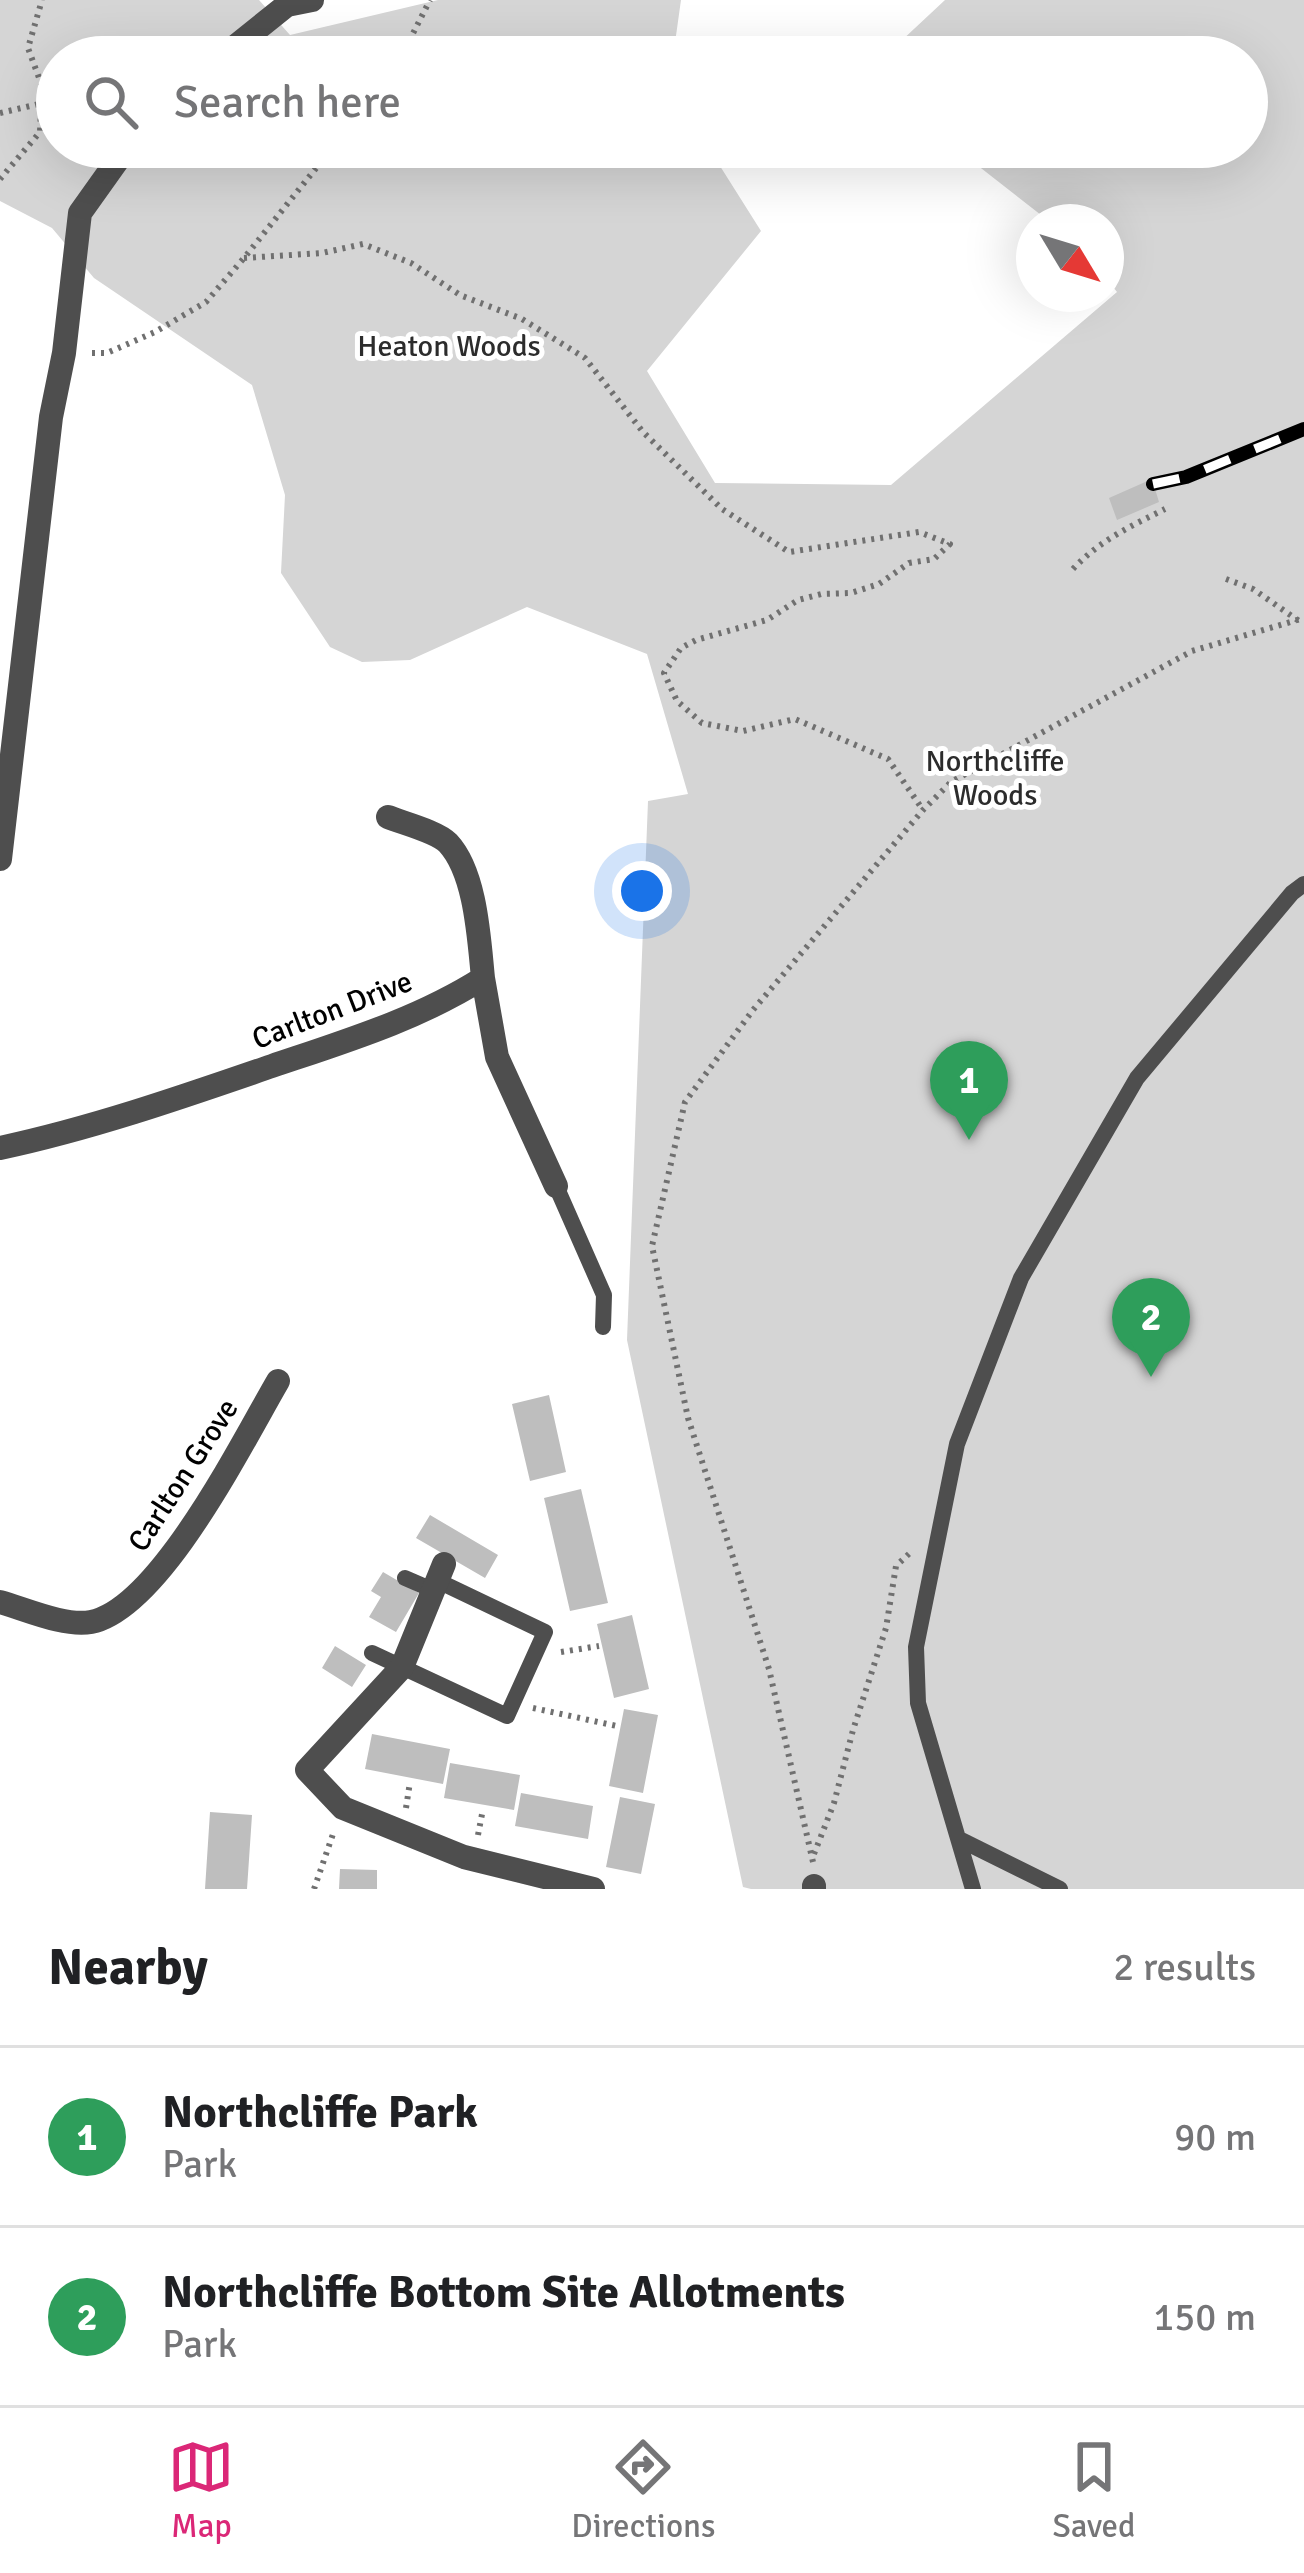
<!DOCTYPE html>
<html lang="en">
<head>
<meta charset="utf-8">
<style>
  :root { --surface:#fff; --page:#f6f6f6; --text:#202124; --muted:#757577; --line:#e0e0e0; --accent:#db2777 }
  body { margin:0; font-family:Signika,sans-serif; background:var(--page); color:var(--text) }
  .compass { position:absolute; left:1016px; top:204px; width:108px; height:108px; border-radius:50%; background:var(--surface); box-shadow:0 12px 48px #0002; rotate:128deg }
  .you { position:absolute; left:642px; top:891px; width:42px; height:42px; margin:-30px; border:9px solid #fff; border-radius:50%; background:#1a73e8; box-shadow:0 0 0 18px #1a73e833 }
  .badge { display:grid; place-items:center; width:78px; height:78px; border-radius:50%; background:var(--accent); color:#fff; font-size:39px; font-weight:700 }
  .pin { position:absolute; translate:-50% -99px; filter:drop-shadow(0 3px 6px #0008) }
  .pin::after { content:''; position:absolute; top:63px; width:42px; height:36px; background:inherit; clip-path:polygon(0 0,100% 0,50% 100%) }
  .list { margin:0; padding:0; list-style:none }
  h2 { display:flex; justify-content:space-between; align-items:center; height:156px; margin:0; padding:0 48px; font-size:51px }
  h2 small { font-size:39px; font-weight:400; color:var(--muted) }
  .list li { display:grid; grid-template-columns:78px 1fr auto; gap:36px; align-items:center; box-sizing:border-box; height:180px; padding:0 48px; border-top:3px solid var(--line) }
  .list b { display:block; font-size:45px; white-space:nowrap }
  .list p { margin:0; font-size:39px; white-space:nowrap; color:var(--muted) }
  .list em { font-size:39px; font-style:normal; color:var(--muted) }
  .icon { flex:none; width:66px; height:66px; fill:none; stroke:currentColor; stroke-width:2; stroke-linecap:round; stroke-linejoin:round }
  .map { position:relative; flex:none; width:1304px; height:1889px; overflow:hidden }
  .search { position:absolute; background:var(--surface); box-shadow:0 12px 48px #0002; left:36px; right:36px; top:36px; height:132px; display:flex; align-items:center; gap:30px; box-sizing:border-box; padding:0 42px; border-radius:66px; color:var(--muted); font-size:45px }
  .sheet { height:516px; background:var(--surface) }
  nav { display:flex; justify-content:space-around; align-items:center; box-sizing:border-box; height:168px; border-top:3px solid var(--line); background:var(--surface); font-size:33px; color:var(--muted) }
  nav a { display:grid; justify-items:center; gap:6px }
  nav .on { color:var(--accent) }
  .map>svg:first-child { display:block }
  .green { fill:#d5d5d5 }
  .building { fill:#bebebe }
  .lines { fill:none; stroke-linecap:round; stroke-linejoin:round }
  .path { stroke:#707070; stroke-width:6; stroke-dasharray:3 6; stroke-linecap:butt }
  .lane { stroke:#4e4e4e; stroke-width:16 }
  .street { stroke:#4e4e4e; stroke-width:24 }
  .rail-casing { stroke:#000; stroke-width:14 }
  .rail { stroke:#fff; stroke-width:9; stroke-dasharray:27; stroke-linecap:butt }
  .labels { text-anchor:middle; stroke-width:10; stroke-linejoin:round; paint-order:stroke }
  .park-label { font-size:30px; fill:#2c2c2c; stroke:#fff }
  .street-label { font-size:30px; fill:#000; stroke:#fff }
</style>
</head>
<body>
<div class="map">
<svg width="1304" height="1889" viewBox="0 0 1304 1889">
  <rect width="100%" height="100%" fill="#fff"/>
  <path class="green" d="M0,0H259L290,35L438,0H681L673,57H57V147H708L761,231L647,371L715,483L891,485L1117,292L1106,278V222H1050L954,147H1247V57H884L945,0H1304V1889H751L743,1887L627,1340L648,801L688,794L647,654L527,607L410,660L362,662L330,647L281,573L285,495L252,385L94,278L52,228L0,201Z"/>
  <path class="building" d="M1152,479L1159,502L1117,520L1109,498Z
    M549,1395L566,1472L530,1481L512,1404Z
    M581,1489L608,1603L570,1611L544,1498Z
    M430,1515L498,1555L485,1578L416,1538Z
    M383,1572L419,1593L396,1632L369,1617L381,1597L371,1591Z
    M632,1615L649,1689L614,1698L597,1624Z
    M335,1646L366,1665L352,1687L322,1668Z
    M624,1709L658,1715L643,1793L609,1786Z
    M372,1734L450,1749L443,1784L365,1769Z
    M450,1763L520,1775L514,1810L444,1798Z
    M521,1793L593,1806L588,1839L515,1826Z
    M620,1797L655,1804L641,1874L606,1867Z
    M210,1812L252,1815L247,1889H205Z
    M340,1869L377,1870V1889H339Z"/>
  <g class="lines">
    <path class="path" d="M401,57L430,0
      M0,113L43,103
      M0,179L40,132L42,86L28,48L42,0
      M244,258L322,253L363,244L411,263L460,295L522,319L585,358L643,432L722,509L789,552L919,532L950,544L934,559L909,563L879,584L851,593L821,594L798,600L767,620L696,640L681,648L664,673L677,701L702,723L743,731L795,719L888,759L923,810
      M92,353H107L155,332L206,302L244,258L333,147
      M1073,569C1100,540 1131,526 1165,509
      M1226,579L1253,589L1299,621
      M561,1652L599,1646
      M533,1708L617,1726
      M406,1808L410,1782
      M478,1835L483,1809
      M814,1854L834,1803L853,1730L886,1628L896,1566L913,1550
      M813,1862L769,1669L688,1418L652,1246L685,1102L753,1010L923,810L951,782L1192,651L1304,618
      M314,1889L333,1834"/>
    <path class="lane" d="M556,1186L604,1295L603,1327
      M405,1578L435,1591
      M372,1653L507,1716L545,1632L438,1581
      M959,1839L1060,1889
      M973,1889L918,1703L916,1647L957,1444L1021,1278L1137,1078L1292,893L1304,884"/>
    <path class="street" d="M222,57L287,5L312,0
      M0,859L51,417L64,353L80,213L127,147
      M483,978L497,1057L556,1186
      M0,1148C93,1128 182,1097 272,1066C343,1042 419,1019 483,978C479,939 476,873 448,843C438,832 403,823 388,817
      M444,1564L402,1667L307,1770L343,1808L464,1857L593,1889
      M0,1602C25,1609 65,1627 91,1622C160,1608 243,1441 278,1381
      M814,1886V1889"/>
    <g class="rail-casing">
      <path id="rail" d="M1153,484L1186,477L1304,429"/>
    </g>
    <use href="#rail" class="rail"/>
  </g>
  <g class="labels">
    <g class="park-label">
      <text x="449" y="356">Heaton Woods</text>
      <text x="995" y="771">Northcliffe<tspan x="995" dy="34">Woods</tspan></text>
    </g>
    <g class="street-label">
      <text transform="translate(332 1010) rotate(-21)" y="10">Carlton Drive</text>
      <text transform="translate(183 1475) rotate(-57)" y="10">Carlton Grove</text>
    </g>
  </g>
</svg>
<svg class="compass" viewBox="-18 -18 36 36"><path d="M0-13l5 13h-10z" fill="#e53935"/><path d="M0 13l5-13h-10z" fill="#757577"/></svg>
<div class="you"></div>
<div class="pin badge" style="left:969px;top:1140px;background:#2e9e5b">1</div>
<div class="pin badge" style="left:1151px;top:1377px;background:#2e9e5b">2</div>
<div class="search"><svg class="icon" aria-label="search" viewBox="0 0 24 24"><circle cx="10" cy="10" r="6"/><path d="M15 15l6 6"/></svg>Search here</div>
</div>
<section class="sheet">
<h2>Nearby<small>2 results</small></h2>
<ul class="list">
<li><span class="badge" style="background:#2e9e5b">1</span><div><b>Northcliffe Park</b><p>Park</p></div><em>90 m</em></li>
<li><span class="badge" style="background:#2e9e5b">2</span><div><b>Northcliffe Bottom Site Allotments</b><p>Park</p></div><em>150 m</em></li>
</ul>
</section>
<nav>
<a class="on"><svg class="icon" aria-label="map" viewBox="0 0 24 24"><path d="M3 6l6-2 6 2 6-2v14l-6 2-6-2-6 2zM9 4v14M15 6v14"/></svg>Map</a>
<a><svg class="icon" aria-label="directions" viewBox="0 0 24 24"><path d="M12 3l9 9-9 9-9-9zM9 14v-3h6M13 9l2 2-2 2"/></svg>Directions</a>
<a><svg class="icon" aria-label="saved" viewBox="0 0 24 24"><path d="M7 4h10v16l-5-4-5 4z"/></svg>Saved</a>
</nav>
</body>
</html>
